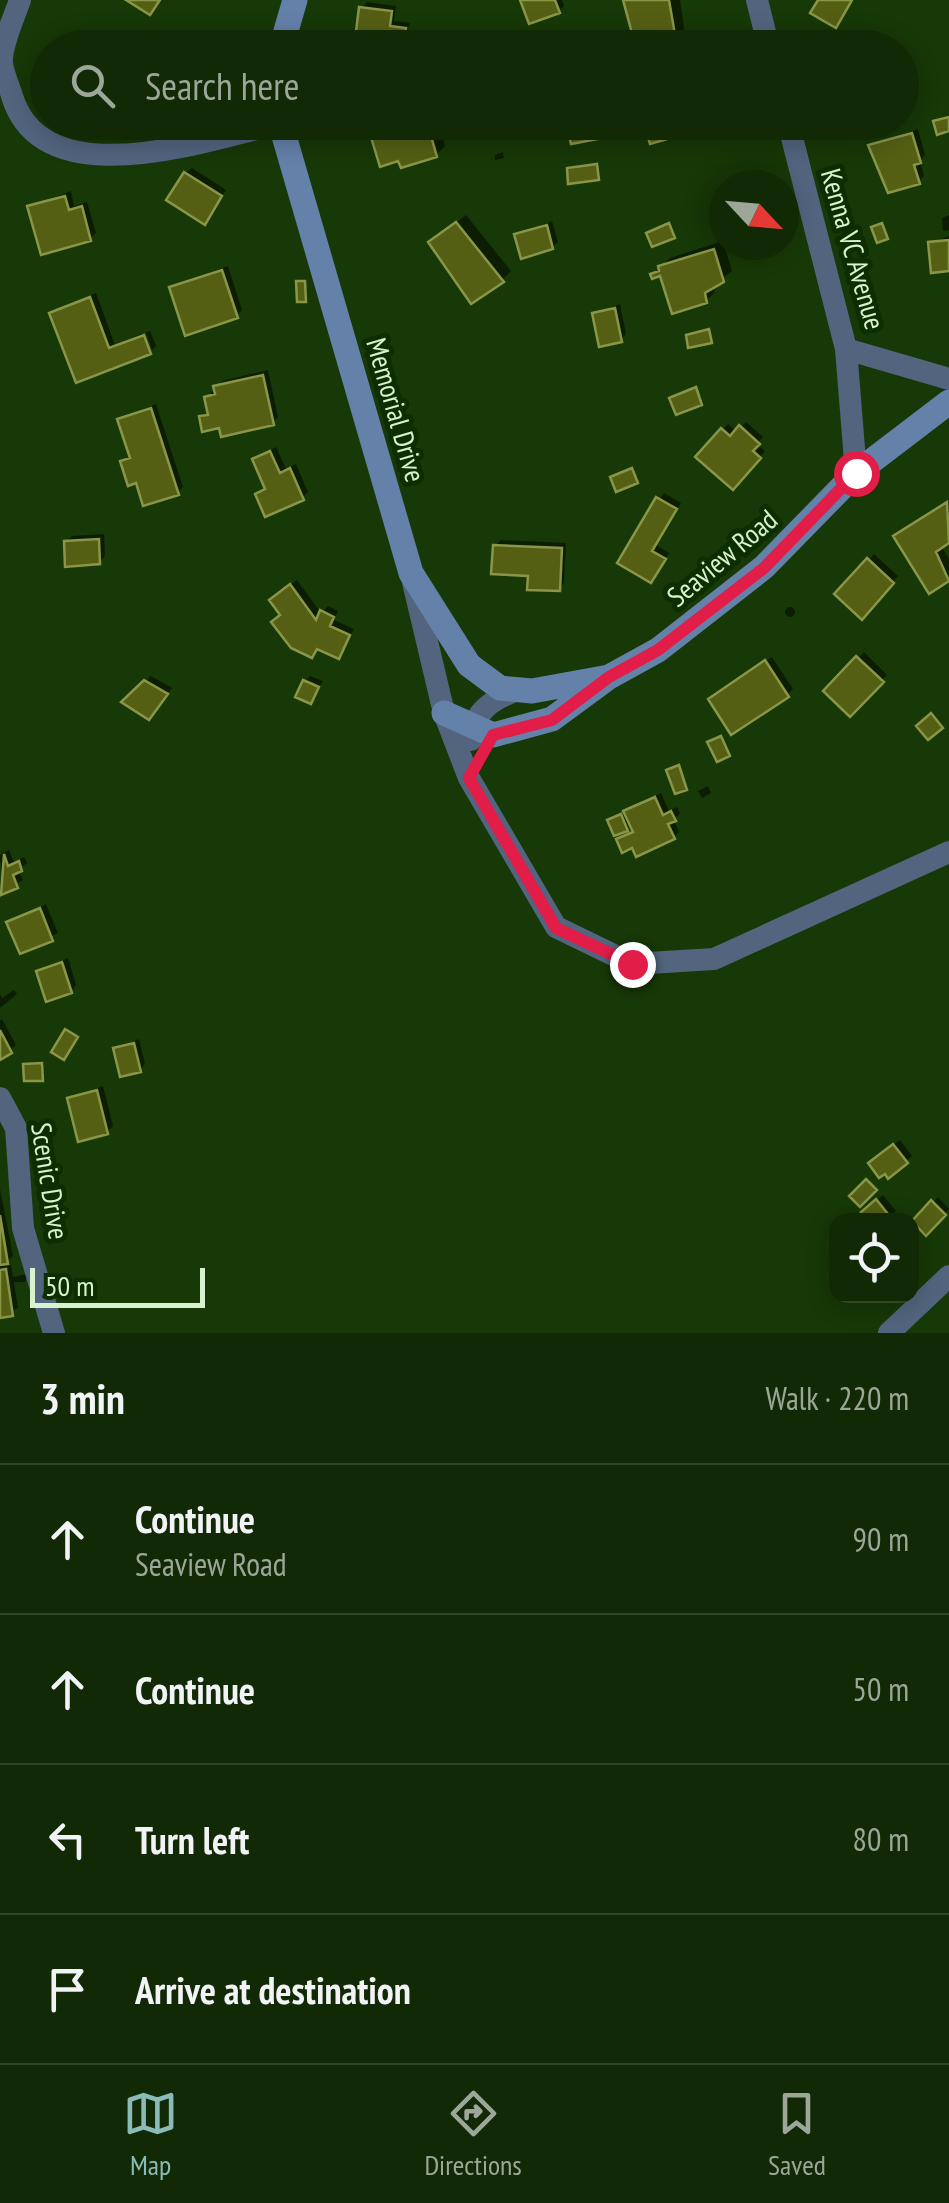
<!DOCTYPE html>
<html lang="en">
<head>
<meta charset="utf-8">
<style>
  :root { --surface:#112a05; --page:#1e3613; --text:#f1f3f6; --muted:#9ca79a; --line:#304627; --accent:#8bbbb9 }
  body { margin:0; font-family:"PT Sans Narrow",sans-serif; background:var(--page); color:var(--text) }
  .controls { position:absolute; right:30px; bottom:30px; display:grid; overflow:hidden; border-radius:20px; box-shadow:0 5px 25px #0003 }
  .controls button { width:90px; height:90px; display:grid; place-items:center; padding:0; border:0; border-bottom:2px solid var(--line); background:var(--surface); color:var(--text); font:50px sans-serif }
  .compass { position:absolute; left:709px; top:170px; width:90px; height:90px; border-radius:50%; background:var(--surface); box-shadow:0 5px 25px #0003; rotate:116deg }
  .scale { position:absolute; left:30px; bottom:25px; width:175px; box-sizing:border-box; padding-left:10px; border:5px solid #d8f1cf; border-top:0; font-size:28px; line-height:35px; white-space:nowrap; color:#d8f1cf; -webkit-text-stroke:8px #0c2e00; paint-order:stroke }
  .stop { position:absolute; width:30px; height:30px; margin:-22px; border:8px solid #e11d48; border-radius:50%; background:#fff }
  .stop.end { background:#e11d48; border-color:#fff; box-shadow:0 2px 10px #0008 }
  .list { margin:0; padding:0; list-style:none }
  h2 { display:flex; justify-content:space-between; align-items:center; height:130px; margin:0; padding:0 40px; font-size:42px }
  h2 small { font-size:32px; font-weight:400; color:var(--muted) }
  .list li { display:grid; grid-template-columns:65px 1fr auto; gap:30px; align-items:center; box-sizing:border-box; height:150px; padding:0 40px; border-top:2px solid var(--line) }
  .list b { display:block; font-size:38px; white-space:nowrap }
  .list p { margin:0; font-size:32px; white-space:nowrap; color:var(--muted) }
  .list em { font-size:32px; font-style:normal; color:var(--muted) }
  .icon { flex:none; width:55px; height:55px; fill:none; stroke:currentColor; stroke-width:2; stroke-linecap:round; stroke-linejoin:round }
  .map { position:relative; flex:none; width:949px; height:1333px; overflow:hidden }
  .search { position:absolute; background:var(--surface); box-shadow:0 5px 25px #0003; left:30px; right:30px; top:30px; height:110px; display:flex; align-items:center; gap:25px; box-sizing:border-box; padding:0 35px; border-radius:55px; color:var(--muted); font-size:38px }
  .sheet { height:730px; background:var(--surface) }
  nav { display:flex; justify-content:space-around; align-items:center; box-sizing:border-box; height:140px; border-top:2px solid var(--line); background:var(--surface); font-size:28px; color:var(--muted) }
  nav a { display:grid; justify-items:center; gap:5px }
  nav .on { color:var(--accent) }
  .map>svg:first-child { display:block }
  .shadow { fill:#0007 }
  .building { fill:#545f14; stroke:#899648; stroke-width:2.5 }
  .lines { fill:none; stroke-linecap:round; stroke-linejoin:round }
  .street { stroke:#52647e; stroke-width:22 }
  .secondary { stroke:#6481aa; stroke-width:25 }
  .route { stroke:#e11d48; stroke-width:12 }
  .labels { text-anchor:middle; stroke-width:10; stroke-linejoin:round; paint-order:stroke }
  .street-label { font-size:28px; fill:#d8f1cf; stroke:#0c2e00 }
</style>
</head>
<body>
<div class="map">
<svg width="949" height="1333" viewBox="0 0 949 1333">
  <rect width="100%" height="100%" fill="#173807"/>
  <path class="shadow" d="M523,0H562L564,6L559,11Z
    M626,0H680L685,35L676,44L639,48Z
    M367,2L396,6L394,21L410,23L402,43L357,48L361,8Z
    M389,122H438L445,146L436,155L373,135Z
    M569,122H606L608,130L602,135Z
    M650,122H681L682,128L677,134L647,125Z
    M918,129L925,155L920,161L924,176L918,182L871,146Z
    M503,152L504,158L495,160V155Z
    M192,168L226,190L210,216L186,173Z
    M71,191L74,206L87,202L96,233L90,238L30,207Z
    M466,215L511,271L502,280L431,242Z
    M949,215V230L943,231L942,218Z
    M552,221L558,242L552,247L517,235Z
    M949,236V268L931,243Z
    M723,241L732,271L713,286L715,292L706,301L662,273L653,274L670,258Z
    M228,266L242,310L236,316L172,287Z
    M96,293L115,345L141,334L148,353L77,380L52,313Z
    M620,304L626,334L621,340L594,314Z
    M150,331L156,346L152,350L146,332Z
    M268,370L278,417L272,423L221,425L201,417L209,411L207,397L222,381Z
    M156,404L183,487L177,493L137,480L123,462L131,455L120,419Z
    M746,422L763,437L757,444L765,451L733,487L698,457L728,424L737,432Z
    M276,447L286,469L296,464L308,492L302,498L258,494L267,487L255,459Z
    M664,493L681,503L656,545L669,553L651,580L621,562Z
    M949,501V540L941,546L949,559V578L930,590L902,531Z
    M104,534L105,556L99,562L66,542L72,536Z
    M501,540L566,543L564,583L559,589L530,574L495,546Z
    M874,554L898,576L862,616L837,594Z
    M297,580L321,613L328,606L338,611L334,620L354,629L339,656L318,647L311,655L283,615L277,594Z
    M785 612a5 5 0 1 1 10 0a5 5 0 1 1-10 0Z
    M864,652L887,675L850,713L827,691Z
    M772,657L793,689L787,695L716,693Z
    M151,676L172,688L154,711L125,702Z
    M310,676L323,681L310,701L305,681Z
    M708,786L711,793L702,798L698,791Z
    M661,793L669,811L677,807L680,813L674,820L679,832L674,837L633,845L619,840L634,830L632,823L626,828L613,818Z
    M9,850L14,862L24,857L27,863L18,870L23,880L3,892L0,855Z
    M46,904L58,933L21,951L9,923Z
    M68,958L76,985L71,991L38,972Z
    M14,990L17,994L0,1008V994L2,998Z
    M2,1019L16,1045L0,1057V1021Z
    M139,1039L145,1064L140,1070L115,1049Z
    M103,1086L113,1126L107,1132L70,1099Z
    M900,1140L912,1156L889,1175L877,1158Z
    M0,1189L13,1256L2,1266L11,1265L13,1277L28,1274L25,1282H14L18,1308L0,1316Z
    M883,1195L896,1211L886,1220H871L864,1212Z
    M938,1197L949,1209L926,1233L914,1221Z"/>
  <path class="building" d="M126,0H160L150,15Z
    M520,0H555L560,13L529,24Z
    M623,0H669L677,46L636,48Z
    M818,0H852L836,28L810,13Z
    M359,7L392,11L390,26L406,28L403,46L354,48Z
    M949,117V131L937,135L933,121Z
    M387,122H427L437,157L401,168L398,161L380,167L370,134L389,129Z
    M566,122H600L603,138L571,144Z
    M674,122L678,136L650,144L644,124Z
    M912,133L921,163L914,165L920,184L888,193L868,145Z
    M597,164L599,180L568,184L567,168Z
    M184,172L222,196L205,225L166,200Z
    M65,196L69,210L82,206L91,241L41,255L27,206Z
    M456,222L504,282L471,304L428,242Z
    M669,223L675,238L652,247L646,233Z
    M882,223L888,239L877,243L871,227Z
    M547,225L553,249L521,259L514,234Z
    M949,240V271L931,273L928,242Z
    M714,249L724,282L705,293L707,303L672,314L660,276L652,279L650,274L659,271L658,266Z
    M222,270L238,318L185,336L169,287Z
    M296,281H305L306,302H297Z
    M90,297L109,348L144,335L151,354L76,383L49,313Z
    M615,308L622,342L599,347L592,313Z
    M709,329L712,343L688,348L686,335Z
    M263,375L274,425L221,437L219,428L202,432L199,416L208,415L204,397L215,394L213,386Z
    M696,387L702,405L676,415L669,398Z
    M151,408L179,495L143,506L136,483L128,486L120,461L130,458L117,419Z
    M739,425L760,444L753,451L761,458L733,490L695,457L721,428L730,436Z
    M270,451L280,473L290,468L304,500L265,517L255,494L265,489L252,459Z
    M632,468L638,483L616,492L610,477Z
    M656,497L677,509L652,551L666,559L651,583L617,563Z
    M947,502L949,543L936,552L949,581L929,594L893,536Z
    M99,539L100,564L65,567L64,541Z
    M493,545L562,548L560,591L527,590L528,576L491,574Z
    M867,558L894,583L862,620L834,594Z
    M290,584L316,620L320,610L334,617L330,626L350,635L339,659L317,649L312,658L291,648L271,622L280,615L269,600Z
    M856,656L884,682L850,717L823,691Z
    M765,660L789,697L731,735L708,699Z
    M144,680L168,694L149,720L121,702Z
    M303,680L319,687L311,704L295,697Z
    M931,713L943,728L928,740L916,726Z
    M721,736L730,756L717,762L707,742Z
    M679,765L687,790L675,794L666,770Z
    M655,797L663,815L671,811L676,821L668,824L675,839L636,857L632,848L622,853L616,839L633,832L623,811Z
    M621,814L628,831L614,836L607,820Z
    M4,854L8,866L19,861L22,871L13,875L18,888L1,895Z
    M40,908L53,941L20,954L6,922Z
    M62,962L72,993L46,1002L36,971Z
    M65,1029L78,1037L64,1060L51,1052Z
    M0,1030L12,1053L0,1060Z
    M134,1043L141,1072L120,1077L113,1048Z
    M42,1063L43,1081H24L23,1064Z
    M97,1090L108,1134L78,1142L67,1098Z
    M893,1144L908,1163L888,1179L885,1174L879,1178L868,1163Z
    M866,1179L877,1190L860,1207L849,1196Z
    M876,1199L892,1219L890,1220H868L861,1212Z
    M931,1200L946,1215L926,1236L912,1221Z
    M0,1215L8,1264L0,1265Z
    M6,1269L13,1316L0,1318V1270Z"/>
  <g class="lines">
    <path class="street" d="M20,0C14,18 3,40 2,59C1,70 9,85 12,96C43,198 207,140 280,123
      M757,0L769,48
      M788,122L846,349L949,379
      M846,349L856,473
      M412,578L444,713L469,778L556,927L632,964L714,959L949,852
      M471,740C473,711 493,699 518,690
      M0,1098L16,1128L23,1228L54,1333
      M889,1333L949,1276"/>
    <path class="secondary" d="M281,48L295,0
      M280,122L411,573L469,665L500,688L532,691L609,677L658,650L764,567L856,473L949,402
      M444,713L493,735L552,719L605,680"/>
  </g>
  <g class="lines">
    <path class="route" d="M632,964L556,928L469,778L493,735L552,720L609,677L658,650L764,568L856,473"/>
  </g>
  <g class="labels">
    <g class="street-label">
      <text transform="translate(853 249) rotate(74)" y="10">Kenna VC Avenue</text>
      <text transform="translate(396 410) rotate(74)" y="10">Memorial Drive</text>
      <text transform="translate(722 558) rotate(-40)" y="10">Seaview Road</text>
      <text transform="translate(50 1181) rotate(81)" y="10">Scenic Drive</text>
    </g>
  </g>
</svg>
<div class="controls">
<button><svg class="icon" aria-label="locate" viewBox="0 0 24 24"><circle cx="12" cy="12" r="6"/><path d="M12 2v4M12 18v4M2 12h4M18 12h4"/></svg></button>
</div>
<svg class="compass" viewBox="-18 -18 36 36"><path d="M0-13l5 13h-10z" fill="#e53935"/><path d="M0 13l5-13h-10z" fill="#9ca79a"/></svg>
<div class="scale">50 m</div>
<div class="stop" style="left:856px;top:473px"></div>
<div class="stop end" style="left:632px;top:964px"></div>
<div class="search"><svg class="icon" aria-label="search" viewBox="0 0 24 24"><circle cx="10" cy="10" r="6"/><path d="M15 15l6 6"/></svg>Search here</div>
</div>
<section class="sheet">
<h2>3 min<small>Walk · 220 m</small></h2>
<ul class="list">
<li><svg class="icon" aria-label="ahead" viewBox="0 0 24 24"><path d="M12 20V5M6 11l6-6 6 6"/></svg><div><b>Continue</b><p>Seaview Road</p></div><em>90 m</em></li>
<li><svg class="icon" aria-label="ahead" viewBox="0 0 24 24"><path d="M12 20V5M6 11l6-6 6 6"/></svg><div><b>Continue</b></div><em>50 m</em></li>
<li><svg class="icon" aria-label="left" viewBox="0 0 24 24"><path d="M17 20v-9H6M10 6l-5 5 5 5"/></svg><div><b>Turn left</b></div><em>80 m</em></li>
<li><svg class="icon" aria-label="arrive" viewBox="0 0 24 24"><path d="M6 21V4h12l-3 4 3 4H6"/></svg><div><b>Arrive at destination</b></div></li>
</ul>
</section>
<nav>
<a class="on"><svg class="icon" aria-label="map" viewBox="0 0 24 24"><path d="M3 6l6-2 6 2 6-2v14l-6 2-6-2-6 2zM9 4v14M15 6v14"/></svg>Map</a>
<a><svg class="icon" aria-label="directions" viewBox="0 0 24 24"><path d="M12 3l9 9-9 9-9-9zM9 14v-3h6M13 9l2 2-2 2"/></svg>Directions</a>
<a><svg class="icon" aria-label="saved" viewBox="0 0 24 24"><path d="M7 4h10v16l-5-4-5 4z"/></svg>Saved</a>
</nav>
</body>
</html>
